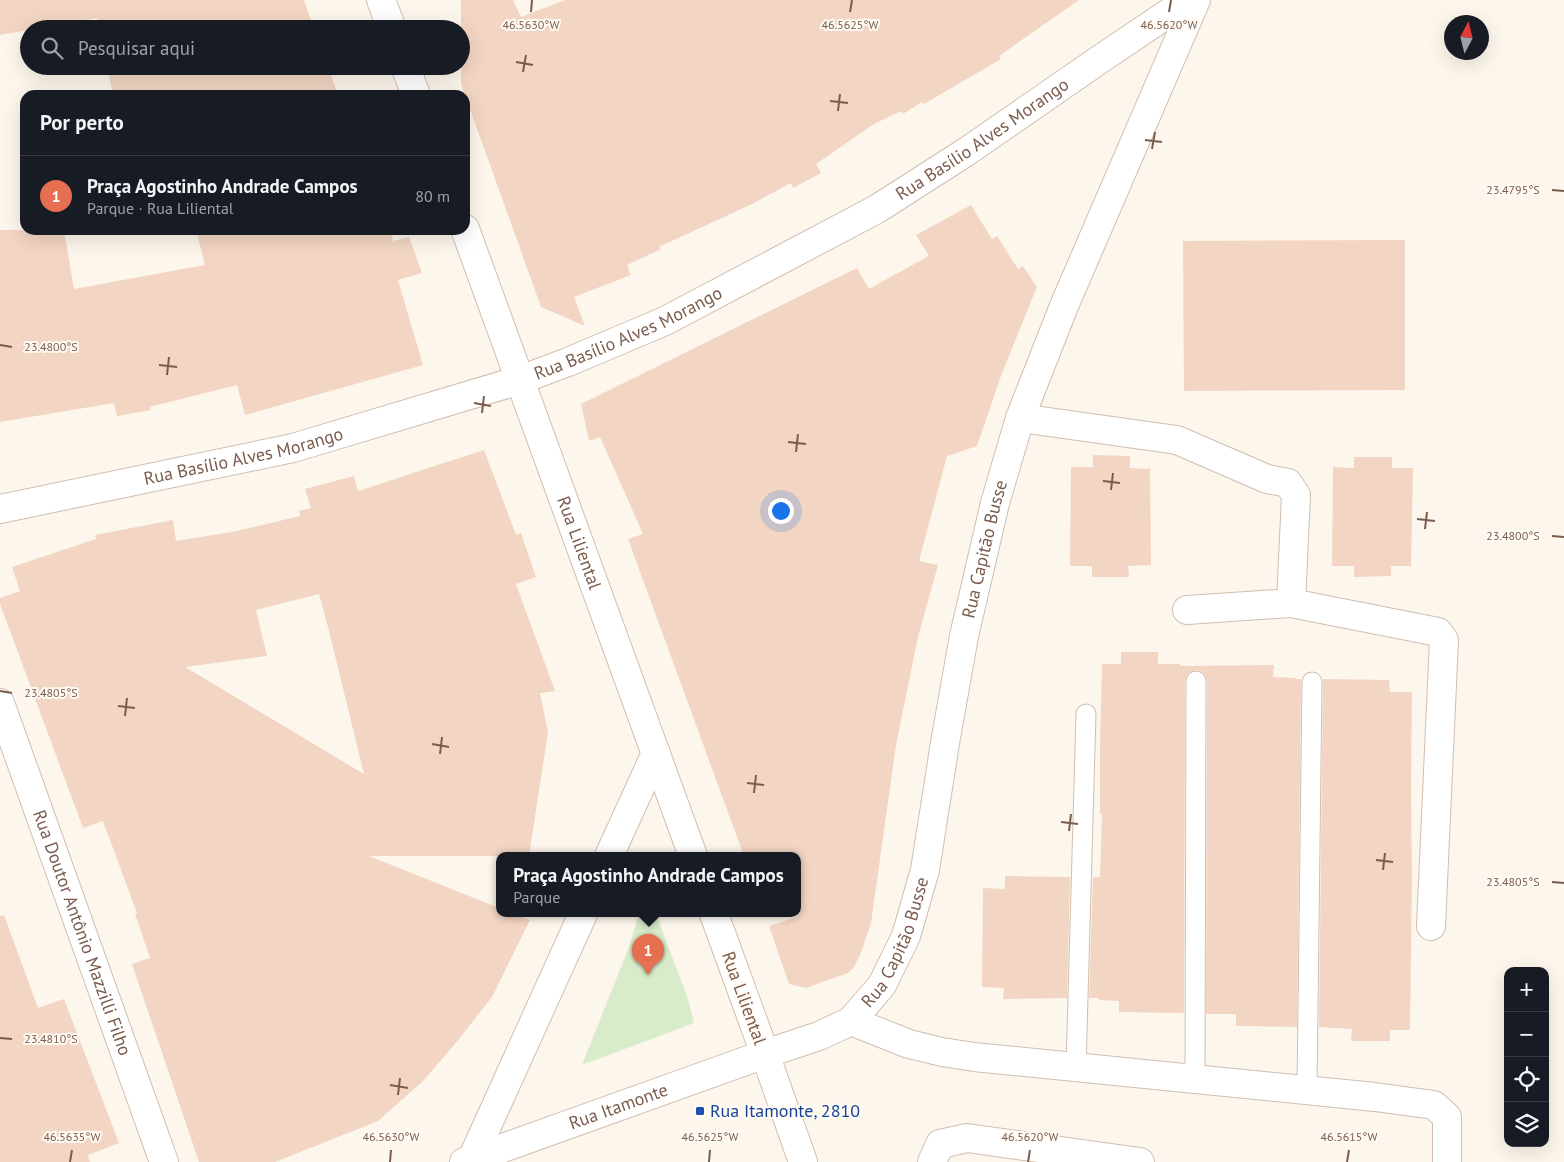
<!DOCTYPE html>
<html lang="pt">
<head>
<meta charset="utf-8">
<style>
  :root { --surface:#171b24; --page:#242831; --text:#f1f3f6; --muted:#9ea1a6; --line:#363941; --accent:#e76f51 }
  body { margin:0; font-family:"PT Sans",sans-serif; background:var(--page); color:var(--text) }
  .controls { position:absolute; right:15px; bottom:15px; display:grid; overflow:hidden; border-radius:10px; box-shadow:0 5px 20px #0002 }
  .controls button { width:45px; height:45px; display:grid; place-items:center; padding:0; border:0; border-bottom:1px solid var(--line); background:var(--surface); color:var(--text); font:25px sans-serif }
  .compass { position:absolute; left:1444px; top:15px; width:45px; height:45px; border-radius:50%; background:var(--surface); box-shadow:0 5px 20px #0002; rotate:7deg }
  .you { position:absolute; left:780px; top:510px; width:18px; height:18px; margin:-12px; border:4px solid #fff; border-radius:50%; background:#1a73e8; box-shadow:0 0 0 8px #1a73e833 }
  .badge { display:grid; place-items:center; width:32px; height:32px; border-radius:50%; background:var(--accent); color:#fff; font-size:16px; font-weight:700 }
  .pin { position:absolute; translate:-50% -41px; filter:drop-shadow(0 1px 2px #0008) }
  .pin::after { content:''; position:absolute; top:26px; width:18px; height:15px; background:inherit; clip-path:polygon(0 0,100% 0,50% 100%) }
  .popup { position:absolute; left:496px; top:852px; width:305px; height:65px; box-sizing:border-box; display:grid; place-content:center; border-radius:10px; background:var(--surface); filter:drop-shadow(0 1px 4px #0005); font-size:16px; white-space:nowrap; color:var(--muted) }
  .popup b { font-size:19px; color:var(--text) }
  .popup::after { content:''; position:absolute; left:50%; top:100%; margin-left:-10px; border:10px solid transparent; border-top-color:var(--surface) }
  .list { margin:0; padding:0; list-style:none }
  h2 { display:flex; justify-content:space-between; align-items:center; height:65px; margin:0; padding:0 20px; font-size:21px }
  h2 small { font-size:16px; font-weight:400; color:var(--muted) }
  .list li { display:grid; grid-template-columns:32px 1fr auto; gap:15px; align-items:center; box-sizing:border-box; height:80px; padding:0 20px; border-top:1px solid var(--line) }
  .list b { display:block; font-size:19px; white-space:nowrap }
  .list p { margin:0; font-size:16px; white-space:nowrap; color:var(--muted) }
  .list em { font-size:16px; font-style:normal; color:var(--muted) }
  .icon { flex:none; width:28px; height:28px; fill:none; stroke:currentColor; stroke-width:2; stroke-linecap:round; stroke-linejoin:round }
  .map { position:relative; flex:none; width:1564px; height:1162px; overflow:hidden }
  .search { position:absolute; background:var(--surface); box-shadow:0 5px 20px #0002; left:20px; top:20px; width:450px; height:55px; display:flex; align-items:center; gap:12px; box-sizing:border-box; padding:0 18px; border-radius:28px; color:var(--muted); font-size:19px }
  .panel { position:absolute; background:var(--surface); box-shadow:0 5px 20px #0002; left:20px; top:90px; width:450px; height:145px; border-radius:15px }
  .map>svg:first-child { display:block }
  .green { fill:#d8ecc9 }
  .building { fill:#f3d5c3; fill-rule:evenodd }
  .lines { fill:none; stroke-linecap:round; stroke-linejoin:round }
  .service-casing { stroke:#d1beb0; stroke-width:21 }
  .minor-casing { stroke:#d1beb0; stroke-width:30 }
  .tertiary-casing { stroke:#d1beb0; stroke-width:30 }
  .service { stroke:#fff; stroke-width:19 }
  .minor { stroke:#fff; stroke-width:28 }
  .tertiary { stroke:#fff; stroke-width:28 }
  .ticks { fill:none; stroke:#7a5c4d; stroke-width:2 }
  .transit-dot { fill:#1a4fb4; stroke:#fffaf3; stroke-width:2 }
  .labels { text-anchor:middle; stroke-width:4; stroke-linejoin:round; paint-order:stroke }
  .street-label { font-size:18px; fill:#7a5c4d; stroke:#fffaf3 }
  .transit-label { font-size:18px; fill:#164399; stroke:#fffaf3; text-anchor:start }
  .ticks-label { font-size:12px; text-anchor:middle; fill:#7a5c4d; stroke:#fffaf3; stroke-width:4; stroke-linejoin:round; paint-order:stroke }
</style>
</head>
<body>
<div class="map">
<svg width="1564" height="1162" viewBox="0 0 1564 1162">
  <rect width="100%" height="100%" fill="#fdf6ec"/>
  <path class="green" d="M639,914H656L688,999L694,1023L582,1065L628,950Z"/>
  <path class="building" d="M0,0H304L314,29H99L97,18L36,29H29V30L0,35Z
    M461,0H513L521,17L565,0H1079L999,56L1001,59L924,104L922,102L903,114L901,111L874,124L816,164L821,173L793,188L791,183L752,204L659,247L661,249L627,265L631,275L574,297L585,326L541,307L461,84Z
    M107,66H328L338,95H113Z
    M971,205L992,239L997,236L1018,269L1023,266L1037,287L1002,373L977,446L947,456L919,561L938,565L918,637L896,745L871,923L860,955L854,967L848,973L806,988L789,984L769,926L797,917V856H744L628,539L643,534L600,437L589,441L581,404L857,268L869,289L929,256L916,235Z
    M0,230H64L74,289L205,265L196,230H390L393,241L409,237L422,273L398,280L423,365L245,415L237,385L150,407L151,410L117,416L114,403L0,422Z
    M1405,240V390L1184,391L1183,241Z
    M484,450L516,535L521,533L536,577L516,584L555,691L540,693L548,732L529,856H369L499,908V914H515L530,920L492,997L455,1044L422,1082L378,1121L275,1162H199L132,964L150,958L135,914L137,913L103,821L83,828L0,604V598L20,591L12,567L96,539L95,535L173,520L176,541L237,531L300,516L299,511L311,508L305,489L354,476L358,491ZM319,594L329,631L364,774L185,667L267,656L256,610Z
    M1093,455L1130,456V468L1150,469L1151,565L1128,566L1129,577H1092V566H1070L1071,467H1093Z
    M1354,457H1392V468H1413L1411,566H1391V576L1354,577V566H1332L1333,467L1354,468Z
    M1121,652H1158V664H1180V666L1274,665L1273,677L1296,678V679H1301L1297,1027L1236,1026V1014H1206L1207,681L1205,675L1201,671L1197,670L1190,672L1186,676L1185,681L1184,1013L1119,1012V1001L1099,1000V998H1089L1093,877H1100L1102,814H1100V747L1102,664H1121Z
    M1323,679L1389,680L1390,692H1412L1411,791L1412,879L1410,1030H1390V1041H1351L1352,1029L1319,1027Z
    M1005,876L1070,877L1067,998L1003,999L1004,988L982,987L983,888L1005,889Z
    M4,915L38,1008L64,999L119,1143L88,1155L90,1162H0V916Z"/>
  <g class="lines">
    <g class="service-casing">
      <path id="service" d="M1076,1068L1086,714
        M1195,1079L1196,681
        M1307,1090L1312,682"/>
    </g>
    <g class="minor-casing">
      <g id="minor">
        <path d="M1020,418L1177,440L1267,479L1288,483L1296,495L1291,603"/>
        <path d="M1187,610L1291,603L1438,632L1444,640L1431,926"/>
        <path id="s1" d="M0,703L164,1162"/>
        <path d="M609,856L656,753"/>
        <path d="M851,1021L909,1044L942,1052L974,1057L1375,1097L1434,1105L1447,1117V1162"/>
        <path d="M474,1162L472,1159L583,914"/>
        <path id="s2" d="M803,1162L765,1054L819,1036L851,1021L882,985L906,936L925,870L945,743L964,636L995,503L1020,418L1064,306L1196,0"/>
        <path d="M932,1162L940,1144L967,1138L1140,1162"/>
      </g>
    </g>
    <g class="tertiary-casing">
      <g id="tertiary">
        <path d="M381,0L392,29"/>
        <path d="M405,66L416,95"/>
        <path id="s3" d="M465,229L693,856"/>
        <path id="s4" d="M0,509L293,448L520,380L568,362L665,321L877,209L966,152L1096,62L1188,0"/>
        <path id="s5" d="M464,1162L765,1054L714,914"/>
      </g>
    </g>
    <use href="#service" class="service"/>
    <use href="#minor" class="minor"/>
    <use href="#tertiary" class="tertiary"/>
  </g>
  <path class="ticks" d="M531,12L532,0M850,12L852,0M1169,12L1171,0M516,62L533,65M523,72L526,55M830,101L848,103M838,111L840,94M1145,140L1162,142M1152,149L1155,132M1552,190L1564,191M0,345L12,347M159,365L177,367M167,375L169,357M474,403L491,406M482,413L484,396M788,442L806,444M796,452L798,434M1103,481L1120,483M1111,490L1113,473M1417,519L1435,521M1425,529L1427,512M1552,536L1564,537M0,691L12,693M118,706L135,708M125,716L127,698M432,744L449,747M440,754L442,737M747,783L764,785M754,793L756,775M1061,822L1078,824M1069,831L1071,814M1376,860L1393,862M1383,870L1385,853M1552,882L1564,883M0,1038L12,1039M390,1085L408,1088M398,1095L400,1078M70,1162L72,1150M390,1162L391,1150M709,1162L710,1150M1028,1162L1030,1150M1347,1162L1349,1150"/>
  <rect class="transit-dot" x="695" y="1106" width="10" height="10" rx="2.5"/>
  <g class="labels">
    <g class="street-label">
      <text dy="6" stroke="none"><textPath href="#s4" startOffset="1059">Rua Basílio Alves Morango</textPath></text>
      <text dy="6" stroke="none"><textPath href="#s4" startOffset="654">Rua Basílio Alves Morango</textPath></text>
      <text dy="6" stroke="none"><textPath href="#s4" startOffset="249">Rua Basílio Alves Morango</textPath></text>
      <text dy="6" stroke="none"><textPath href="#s3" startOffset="334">Rua Liliental</textPath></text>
      <text dy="6" stroke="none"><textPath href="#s2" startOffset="704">Rua Capitão Busse</textPath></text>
      <text dy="6" stroke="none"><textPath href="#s1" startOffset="244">Rua Doutor Antônio Mazzilli Filho</textPath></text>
      <text dy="6" stroke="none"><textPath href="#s2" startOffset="299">Rua Capitão Busse</textPath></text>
      <text transform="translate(744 998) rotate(70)" y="6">Rua Liliental</text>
      <text dy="6" stroke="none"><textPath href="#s5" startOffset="164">Rua Itamonte</textPath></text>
    </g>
    <g class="transit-label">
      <text x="710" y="1117">Rua Itamonte, 2810</text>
    </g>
  </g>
  <g class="ticks-label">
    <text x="531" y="29">46.5630°W</text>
    <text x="850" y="29">46.5625°W</text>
    <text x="1169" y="29">46.5620°W</text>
    <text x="1513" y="194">23.4795°S</text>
    <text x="51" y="351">23.4800°S</text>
    <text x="1513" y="540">23.4800°S</text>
    <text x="51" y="697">23.4805°S</text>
    <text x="1513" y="886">23.4805°S</text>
    <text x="51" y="1043">23.4810°S</text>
    <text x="72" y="1141">46.5635°W</text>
    <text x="391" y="1141">46.5630°W</text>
    <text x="710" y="1141">46.5625°W</text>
    <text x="1030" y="1141">46.5620°W</text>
    <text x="1349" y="1141">46.5615°W</text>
  </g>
</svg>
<div class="controls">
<button>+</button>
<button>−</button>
<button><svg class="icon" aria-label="locate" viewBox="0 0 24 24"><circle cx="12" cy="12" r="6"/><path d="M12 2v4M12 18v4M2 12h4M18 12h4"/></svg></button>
<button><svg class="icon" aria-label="layers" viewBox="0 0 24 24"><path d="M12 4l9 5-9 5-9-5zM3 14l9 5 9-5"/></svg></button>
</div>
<svg class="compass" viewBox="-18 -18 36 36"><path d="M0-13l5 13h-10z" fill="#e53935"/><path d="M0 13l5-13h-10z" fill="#9ea1a6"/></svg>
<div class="you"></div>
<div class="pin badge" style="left:648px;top:975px">1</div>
<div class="popup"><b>Praça Agostinho Andrade Campos</b>Parque</div>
<div class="search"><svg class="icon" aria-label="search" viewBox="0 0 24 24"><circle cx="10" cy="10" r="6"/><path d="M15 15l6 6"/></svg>Pesquisar aqui</div>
<section class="panel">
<h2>Por perto<small></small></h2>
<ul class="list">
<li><span class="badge">1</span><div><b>Praça Agostinho Andrade Campos</b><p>Parque · Rua Liliental</p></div><em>80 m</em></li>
</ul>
</section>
</div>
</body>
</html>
